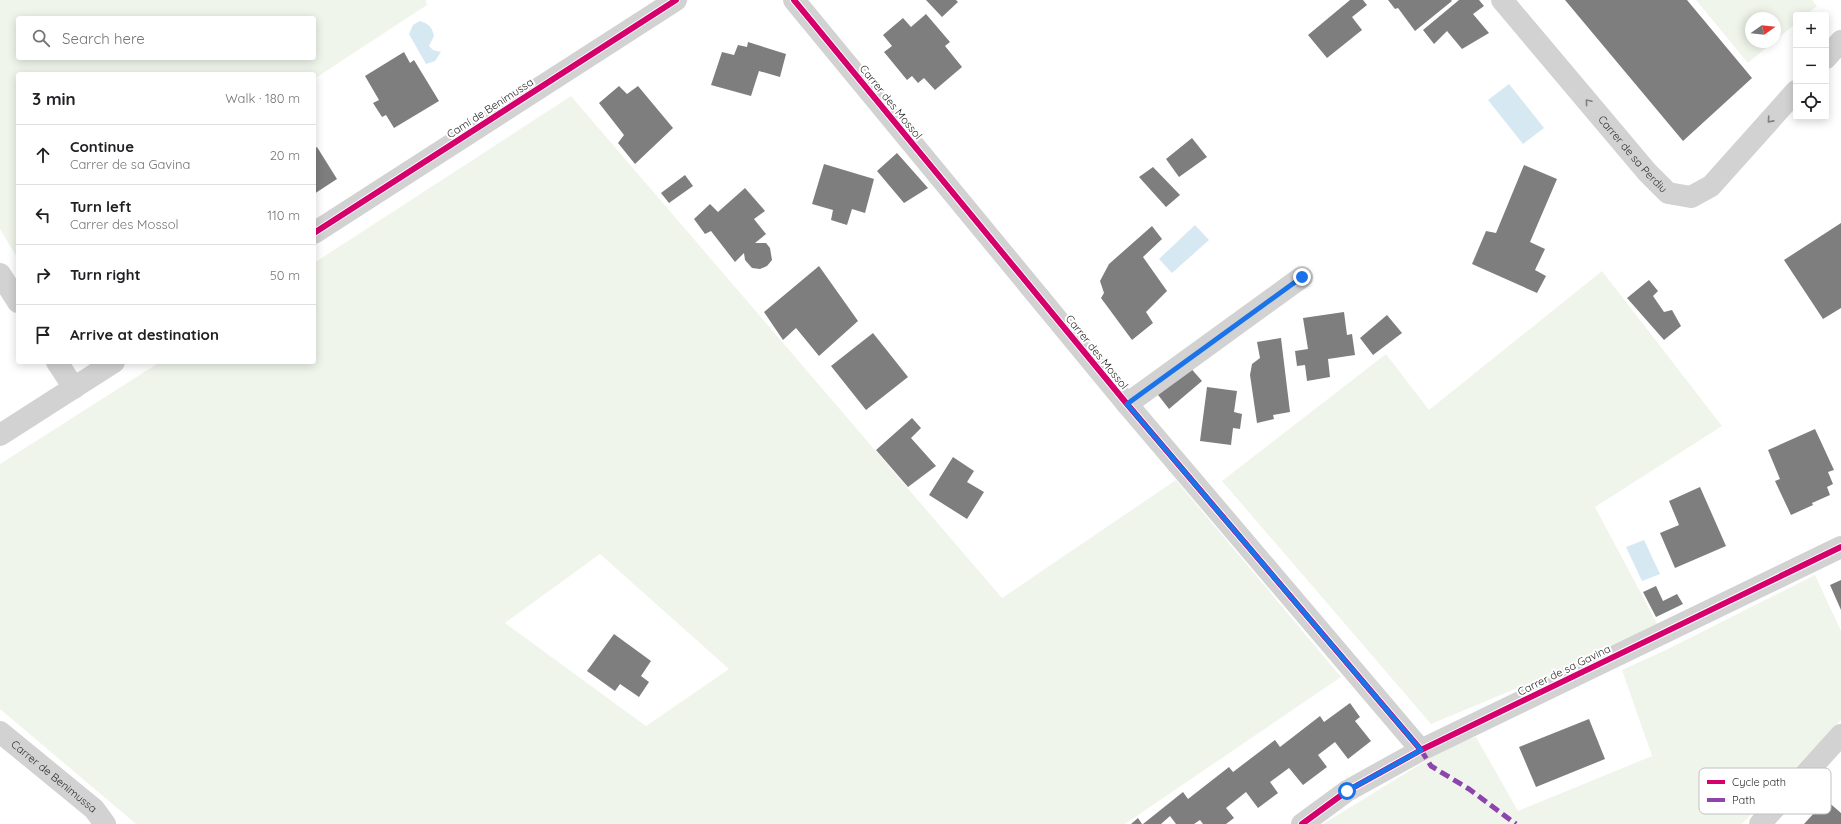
<!DOCTYPE html>
<html lang="en">
<head>
<meta charset="utf-8">
<style>
  :root { --surface:#fff; --page:#f2f2f2; --text:#202124; --muted:#757577; --line:#e0e0e0 }
  body { margin:0; font-family:Quicksand,sans-serif; background:var(--page); color:var(--text) }
  .controls { position:absolute; right:12px; top:12px; display:grid; overflow:hidden; border-radius:4px; box-shadow:0 2px 10px #0003 }
  .controls button { width:36px; height:36px; display:grid; place-items:center; padding:0; border:0; border-bottom:1px solid var(--line); background:var(--surface); color:var(--text); font:20px sans-serif }
  .compass { position:absolute; left:1745px; top:12px; width:36px; height:36px; border-radius:50%; background:var(--surface); box-shadow:0 2px 10px #0003; rotate:75deg }
  .stop { position:absolute; width:12px; height:12px; margin:-9px; border:3px solid #1a73e8; border-radius:50%; background:#fff }
  .stop.end { background:#1a73e8; border-color:#fff; box-shadow:0 1px 4px #0008 }
  .list { margin:0; padding:0; list-style:none }
  h2 { display:flex; justify-content:space-between; align-items:center; height:52px; margin:0; padding:0 16px; font-size:17px }
  h2 small { font-size:13px; font-weight:400; color:var(--muted) }
  .list li { display:grid; grid-template-columns:26px 1fr auto; gap:12px; align-items:center; box-sizing:border-box; height:60px; padding:0 16px; border-top:1px solid var(--line) }
  .list b { display:block; font-size:15px; white-space:nowrap }
  .list p { margin:0; font-size:13px; white-space:nowrap; color:var(--muted) }
  .list em { font-size:13px; font-style:normal; color:var(--muted) }
  .icon { flex:none; width:22px; height:22px; fill:none; stroke:currentColor; stroke-width:2; stroke-linecap:round; stroke-linejoin:round }
  .map { position:relative; flex:none; width:1841px; height:824px; overflow:hidden }
  .search { position:absolute; background:var(--surface); box-shadow:0 2px 10px #0003; left:16px; top:16px; width:300px; height:44px; display:flex; align-items:center; gap:10px; box-sizing:border-box; padding:0 14px; border-radius:4px; color:var(--muted); font-size:15px }
  .panel { position:absolute; background:var(--surface); box-shadow:0 2px 10px #0003; left:16px; top:72px; width:300px; height:292px; border-radius:4px }
  .map>svg:first-child { display:block }
  .green { fill:#f0f5eb; fill-rule:evenodd }
  .water { fill:#d6e8f2 }
  .building { fill:#7e7e7e }
  .lines { fill:none; stroke-linecap:round; stroke-linejoin:round }
  .minor { stroke:#d2d2d2; stroke-width:22 }
  .quiet { stroke:#8e44ad; stroke-width:5; stroke-dasharray:10 5; stroke-linecap:butt }
  .cycleway-casing { stroke:#fff; stroke-width:8 }
  .cycleway { stroke:#d6006c; stroke-width:6 }
  .oneway { stroke:#808080 }
  .route { stroke:#1a73e8; stroke-width:5 }
  .labels { text-anchor:middle; stroke-width:4; stroke-linejoin:round; paint-order:stroke }
  .street-label { font-size:11px; fill:#2d2d2d; stroke:#fff }
  .key { fill:#fff; stroke:#c0c0c0; stroke-width:1 }
  .key-label { font-size:11px; fill:#2d2d2d }
</style>
</head>
<body>
<div class="map">
<svg width="1841" height="824" viewBox="0 0 1841 824">
  <rect width="100%" height="100%" fill="#fff"/>
  <path class="green" d="M0,0H426L427,5L314,79V74H18V259L0,229ZM18,18H314V58H18Z
    M1696,0H1812L1817,6L1806,15H1796V23L1775,41V18H1751V42H1773L1748,63Z
    M571,96L1002,598L1176,480L1341,677L1125,824H136L0,709V464L160,362H314V263ZM600,554L729,669L646,726L505,623Z
    M1602,271L1722,426L1595,507L1660,629L1431,724L1222,481L1386,354L1429,410Z
    M1815,575L1841,631V720L1742,824H1323L1453,744L1476,737L1518,811L1652,756L1622,670L1670,648Z"/>
  <path class="water" d="M420,21C429,24 432,27 434,36L429,46L433,50L441,52L435,61L426,64L409,34L413,25Z
    M1509,84L1544,128L1523,144L1488,100Z
    M1195,225L1209,240L1172,273L1159,259Z
    M1644,540L1660,574L1642,581L1626,547Z"/>
  <path class="building" d="M926,0H956L958,2L942,17Z
    M1350,0H1363L1367,5L1352,17L1362,30L1327,58L1308,35Z
    M1388,0H1451L1452,1L1415,31L1398,8L1395,9Z
    M1459,0H1479L1484,6L1473,14L1489,33L1462,49L1447,31L1434,44L1423,30Z
    M1565,0H1687L1752,78L1683,141Z
    M926,14L950,42L945,46L962,67L935,90L924,78L918,83L912,76L907,80L884,52L892,46L883,35L903,18L911,27Z
    M748,42L786,54L780,77L759,71L751,96L711,85L722,52L734,55L738,45L747,47Z
    M404,52L410,63L414,60L439,101L394,128L386,115L382,117L373,103L379,100L365,76Z
    M619,86L627,94L638,86L673,128L635,164L618,143L624,135L599,103Z
    M1192,138L1207,157L1179,177L1166,159Z
    M317,147L337,179L314,194V149Z
    M897,153L928,188L904,203L877,171Z
    M824,164L874,179L865,213L852,209L847,225L831,220L833,210L812,204Z
    M1524,165L1557,179L1530,242L1545,249L1535,270L1546,276L1537,293L1472,264L1486,231L1496,233Z
    M1153,167L1180,195L1166,207L1139,177Z
    M685,175L693,186L669,203L661,193Z
    M745,188L765,211L754,219L766,234L755,243H766L770,248L772,260L767,266L760,269L752,268L745,260L744,253L735,262L711,231L705,234L694,219L710,204L718,212Z
    M1841,223V308L1823,319L1784,260Z
    M1152,226L1162,239L1143,257L1167,291L1146,312L1153,323L1132,340L1101,298L1104,293L1100,281L1109,264Z
    M819,266L858,321L819,356L796,328L783,340L764,312Z
    M1649,280L1658,291L1653,296L1664,312L1672,310L1681,326L1664,340L1627,298Z
    M1344,312L1347,335L1352,334L1355,355L1328,359L1330,377L1307,381L1305,365L1297,366L1295,351L1308,349L1303,318Z
    M1387,315L1402,333L1373,355L1360,338Z
    M873,333L908,377L866,410L831,366Z
    M1281,338L1290,412L1273,415L1274,419L1257,423L1250,375L1252,364L1260,358L1257,342Z
    M1188,365L1202,381L1169,409L1155,391Z
    M1207,387L1237,391L1234,412L1242,414L1240,429L1233,428L1231,445L1200,441Z
    M912,418L921,428L911,438L936,466L908,487L876,450Z
    M1815,429L1834,470L1828,472L1833,484L1827,487L1830,495L1812,503L1813,505L1791,515L1775,481L1780,479L1768,450Z
    M953,457L974,471L967,482L984,492L967,519L929,495Z
    M1700,487L1726,546L1675,568L1660,533L1679,525L1669,501Z
    M1841,580V610L1830,585Z
    M1656,586L1663,601L1677,594L1683,604L1656,617L1643,592Z
    M614,634L651,661L641,676L649,682L639,697L620,684L615,691L587,671Z
    M1350,703L1360,717L1355,721L1371,741L1348,759L1335,742L1318,755L1327,767L1303,785L1289,768L1270,782L1278,793L1258,808L1246,792L1226,808L1234,818L1226,824H1203L1200,820L1194,824H1176L1170,816L1161,824H1143L1183,792L1188,799L1229,767L1233,772L1275,740L1280,747L1320,716L1324,722Z
    M1589,719L1605,759L1536,787L1519,747Z
    M1826,800L1841,813V824H1804Z
    M1138,818L1142,824H1131Z"/>
  <g class="lines">
    <g class="minor">
      <path d="M794,0L1127,404L1421,750"/>
      <path id="s1" d="M1502,0L1647,172L1668,193L1691,197L1711,186L1796,91"/>
      <path d="M1826,58L1841,41"/>
      <path d="M314,233L676,0"/>
      <path d="M0,274L18,302"/>
      <path d="M57,362L74,388"/>
      <path d="M1127,404L1302,277"/>
      <path d="M0,435L114,362"/>
      <path id="s2" d="M0,732L94,809L105,824"/>
      <path d="M1302,824L1347,791L1421,750L1841,547"/>
      <path d="M1760,824L1841,735"/>
    </g>
    <path class="quiet" d="M1421,750L1431,766L1469,789L1516,824"/>
    <g class="cycleway-casing">
      <path id="cycleway" d="M794,0L1127,404L1421,750
        M314,233L676,0
        M1302,824L1347,791L1421,750L1841,547"/>
    </g>
    <use href="#cycleway" class="cycleway"/>
  </g>
  <defs><path id="oneway-chevron" d="M-2-3.5L2.5 0L-2 3.5" fill="none" stroke-width="1.6" stroke-linecap="round" stroke-linejoin="round"/></defs>
  <g class="oneway">
    <use href="#oneway-chevron" transform="translate(1588 102) rotate(-130)"/>
    <use href="#oneway-chevron" transform="translate(1770 120) rotate(132)"/>
  </g>
  <g class="lines">
    <path class="route" d="M1302,277L1127,404L1421,750L1347,791"/>
  </g>
  <g class="labels">
    <g class="street-label">
      <text transform="translate(891 102) rotate(51)" y="4">Carrer des Mossol</text>
      <text transform="translate(490 108) rotate(-33)" y="4">Camí de Benimussa</text>
      <text dy="4" stroke="none"><textPath href="#s1" startOffset="202">Carrer de sa Perdiu</textPath></text>
      <text transform="translate(1097 352) rotate(51)" y="4">Carrer des Mossol</text>
      <text transform="translate(1564 670) rotate(-26)" y="4">Carrer de sa Gavina</text>
      <text dy="4" stroke="none"><textPath href="#s2" startOffset="70">Carrer de Benimussa</textPath></text>
    </g>
  </g>
  <rect x="1699" y="768" width="132" height="46" rx="6" class="key"/>
  <rect x="1707" y="780" width="18" height="4" fill="#d6006c"/>
  <rect x="1707" y="798" width="18" height="4" fill="#8e44ad"/>
  <g class="key-label">
    <text x="1732" y="786">Cycle path</text>
    <text x="1732" y="804">Path</text>
  </g>
</svg>
<div class="controls">
<button>+</button>
<button>−</button>
<button><svg class="icon" aria-label="locate" viewBox="0 0 24 24"><circle cx="12" cy="12" r="6"/><path d="M12 2v4M12 18v4M2 12h4M18 12h4"/></svg></button>
</div>
<svg class="compass" viewBox="-18 -18 36 36"><path d="M0-13l5 13h-10z" fill="#e53935"/><path d="M0 13l5-13h-10z" fill="#757577"/></svg>
<div class="stop" style="left:1347px;top:791px"></div>
<div class="stop end" style="left:1302px;top:277px"></div>
<div class="search"><svg class="icon" aria-label="search" viewBox="0 0 24 24"><circle cx="10" cy="10" r="6"/><path d="M15 15l6 6"/></svg>Search here</div>
<section class="panel">
<h2>3 min<small>Walk · 180 m</small></h2>
<ul class="list">
<li><svg class="icon" aria-label="ahead" viewBox="0 0 24 24"><path d="M12 20V5M6 11l6-6 6 6"/></svg><div><b>Continue</b><p>Carrer de sa Gavina</p></div><em>20 m</em></li>
<li><svg class="icon" aria-label="left" viewBox="0 0 24 24"><path d="M17 20v-9H6M10 6l-5 5 5 5"/></svg><div><b>Turn left</b><p>Carrer des Mossol</p></div><em>110 m</em></li>
<li><svg class="icon" aria-label="right" viewBox="0 0 24 24"><path d="M7 20v-9h11M14 6l5 5-5 5"/></svg><div><b>Turn right</b></div><em>50 m</em></li>
<li><svg class="icon" aria-label="arrive" viewBox="0 0 24 24"><path d="M6 21V4h12l-3 4 3 4H6"/></svg><div><b>Arrive at destination</b></div></li>
</ul>
</section>
</div>
</body>
</html>
